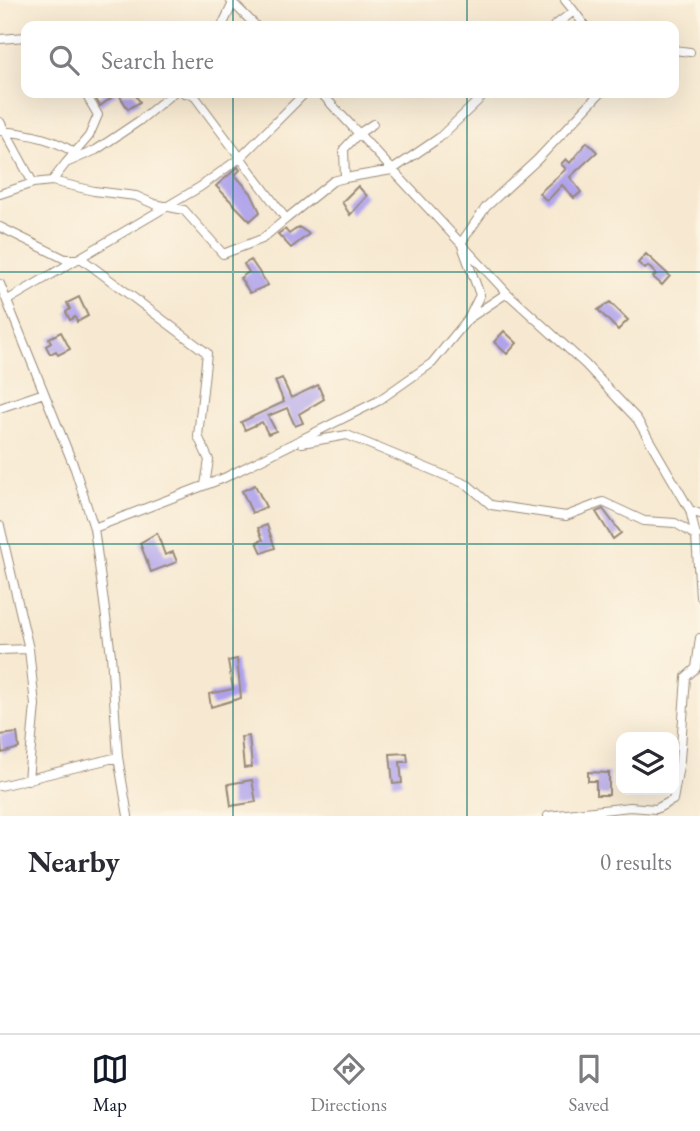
<!DOCTYPE html>
<html lang="en">
<head>
<meta charset="utf-8">
<style>
  :root { --surface:#fff; --page:#f2f2f3; --text:#2b2b33; --muted:#7c7c81; --line:#e1e1e2; --accent:#111827 }
  body { margin:0; font-family:"EB Garamond",serif; background:var(--page); color:var(--text) }
  .controls { position:absolute; right:21px; bottom:21px; display:grid; overflow:hidden; border-radius:14px; box-shadow:0 7px 28px #0002 }
  .controls button { width:63px; height:63px; display:grid; place-items:center; padding:0; border:0; border-bottom:2px solid var(--line); background:var(--surface); color:var(--text); font:35px sans-serif }
  .list { margin:0; padding:0; list-style:none }
  h2 { display:flex; justify-content:space-between; align-items:center; height:91px; margin:0; padding:0 28px; font-size:30px }
  h2 small { font-size:23px; font-weight:400; color:var(--muted) }
  .icon { flex:none; width:38px; height:38px; fill:none; stroke:currentColor; stroke-width:2; stroke-linecap:round; stroke-linejoin:round }
  .map { position:relative; flex:none; width:700px; height:816px; overflow:hidden }
  .search { position:absolute; background:var(--surface); box-shadow:0 7px 28px #0002; left:21px; right:21px; top:21px; height:77px; display:flex; align-items:center; gap:18px; box-sizing:border-box; padding:0 24px; border-radius:14px; color:var(--muted); font-size:26px }
  .sheet { height:217px; background:var(--surface) }
  nav { display:flex; justify-content:space-around; align-items:center; box-sizing:border-box; height:98px; border-top:2px solid var(--line); background:var(--surface); font-size:19px; color:var(--muted) }
  nav a { display:grid; justify-items:center; gap:4px }
  nav .on { color:var(--accent) }
  .map>svg:first-child { display:block }
  .building { fill:#aea1ec }
  .lines { fill:none; stroke-linecap:round; stroke-linejoin:round }
  .street-casing { stroke:#998a78; stroke-width:10 }
  .street { stroke:#fff; stroke-width:8 }
  .grid { fill:none; stroke:#0f766e; stroke-width:2; stroke-opacity:0.55 }
</style>
</head>
<body>
<div class="map">
<svg width="700" height="816" viewBox="0 0 700 816">
  <rect width="100%" height="100%" fill="#fcf5e5"/>
  <filter id="ink" filterUnits="userSpaceOnUse"><feTurbulence type="fractalNoise" baseFrequency=".0143" numOctaves="2"/><feDisplacementMap in="SourceGraphic" scale="14" xChannelSelector="R" yChannelSelector="G"/><feConvolveMatrix kernelMatrix="1 2 1 2 8 2 1 2 1" color-interpolation-filters="sRGB"/></filter>
  <filter id="wash" filterUnits="userSpaceOnUse"><feTurbulence type="fractalNoise" baseFrequency=".00686" numOctaves="4" result="noise"/><feDisplacementMap in="SourceGraphic" scale="28" xChannelSelector="R" yChannelSelector="G"/><feGaussianBlur stdDeviation="1.57" result="paint"/><feColorMatrix in="noise" values="0 0 0 0 0 0 0 0 0 0 0 0 0 0 0 0 0 1.4 0 .05"/><feComposite in="paint" operator="in"/></filter>
  <g filter="url(#wash)">
    <rect width="100%" height="100%" fill="#f7e9d1"/>
    <g id="blocks">
      <path class="building" d="M104,93H134L140,102L128,109L118,93L100,106L96,99Z
        M587,142L597,152L570,177L581,192L574,198L562,185L547,201L539,193L566,169L561,164L566,159L570,163Z
        M238,167L240,170L235,175L251,193L260,212L250,221L216,186Z
        M358,186L367,196L350,215L342,202Z
        M299,227L309,234L291,248L278,234L285,229L289,234Z
        M646,254L670,276L662,285L653,277L656,274L648,266L645,269L638,263Z
        M251,260L268,285L250,293L240,278L249,272L244,264Z
        M79,297L88,316L77,322L75,317L70,320L66,312L70,309L67,303Z
        M610,302L628,320L618,330L598,310Z
        M504,331L517,343L507,354L494,342Z
        M61,332L70,349L58,355L56,351L50,354L46,346L51,343L49,338Z
        M282,378L291,398L318,385L324,399L299,414L303,423L295,426L287,408L268,416L276,431L268,434L262,422L245,430L241,422L284,402L275,381Z
        M255,485L266,507L252,513L242,491Z
        M603,509L621,533L613,539L596,512Z
        M267,525L275,548L262,553L257,542L263,540L258,528Z
        M157,533L165,555L173,552L177,562L151,572L140,543Z
        M237,659L241,698L211,707L209,694L233,689L228,661Z
        M17,733L19,748L2,753L0,735Z
        M249,736L252,767L244,768L241,737Z
        M407,753L408,762H400L402,783L393,784L390,754Z
        M588,772L609,773V795H596V781H588Z
        M252,780L256,802L231,806L228,784Z"/>
    </g>
  </g>
  <g filter="url(#ink)">
    <use href="#blocks" fill-opacity="0" stroke="#998a78" stroke-width="2"/>
    <g class="lines">
      <g class="street-casing">
        <path id="street" d="M230,0L256,26
          M565,0L574,11
          M222,26L233,3
          M554,26L574,11L585,26
          M0,39L26,37
          M674,50L690,52
          M321,93L507,293L585,364L637,419L690,510L696,536L700,596
          M0,122L33,183
          M0,131C25,133 53,138 73,152
          M66,163L89,136L98,115L85,93
          M345,178L392,170L439,138L486,93
          M52,181L66,163L96,150L139,121L173,93
          M0,194L33,183L52,181L94,191L136,196L154,204L184,210L223,254L262,239L286,219L193,94L184,93
          M286,219L333,181L345,178L344,149L358,134L373,124
          M0,227L65,259H82L207,353L198,436L209,460L205,485
          M0,284L75,469L94,528L111,655L118,757L128,816
          M8,300L200,187L240,158L305,93
          M469,317L480,295L461,243L486,207L537,160L600,93
          M0,408L44,393
          M302,443L347,435L468,485L491,505L566,516L603,502L644,521L675,523L697,536
          M690,510L700,514
          M0,526L29,649L35,705L28,780
          M94,528L224,478L378,401L432,363L468,319L507,293
          M0,650L29,649
          M0,786L118,757
          M548,816L630,807L656,809L673,800L680,760L686,677L696,668L700,638"/>
      </g>
      <use href="#street" class="street"/>
    </g>
  </g>
  <path class="grid" d="M233,0V26M467,0V26M233,93V816M467,93V816M0,272H700M0,544H700"/>
</svg>
<div class="controls">
<button><svg class="icon" aria-label="layers" viewBox="0 0 24 24"><path d="M12 4l9 5-9 5-9-5zM3 14l9 5 9-5"/></svg></button>
</div>
<div class="search"><svg class="icon" aria-label="search" viewBox="0 0 24 24"><circle cx="10" cy="10" r="6"/><path d="M15 15l6 6"/></svg>Search here</div>
</div>
<section class="sheet">
<h2>Nearby<small>0 results</small></h2>
<ul class="list">
</ul>
</section>
<nav>
<a class="on"><svg class="icon" aria-label="map" viewBox="0 0 24 24"><path d="M3 6l6-2 6 2 6-2v14l-6 2-6-2-6 2zM9 4v14M15 6v14"/></svg>Map</a>
<a><svg class="icon" aria-label="directions" viewBox="0 0 24 24"><path d="M12 3l9 9-9 9-9-9zM9 14v-3h6M13 9l2 2-2 2"/></svg>Directions</a>
<a><svg class="icon" aria-label="saved" viewBox="0 0 24 24"><path d="M7 4h10v16l-5-4-5 4z"/></svg>Saved</a>
</nav>
</body>
</html>
